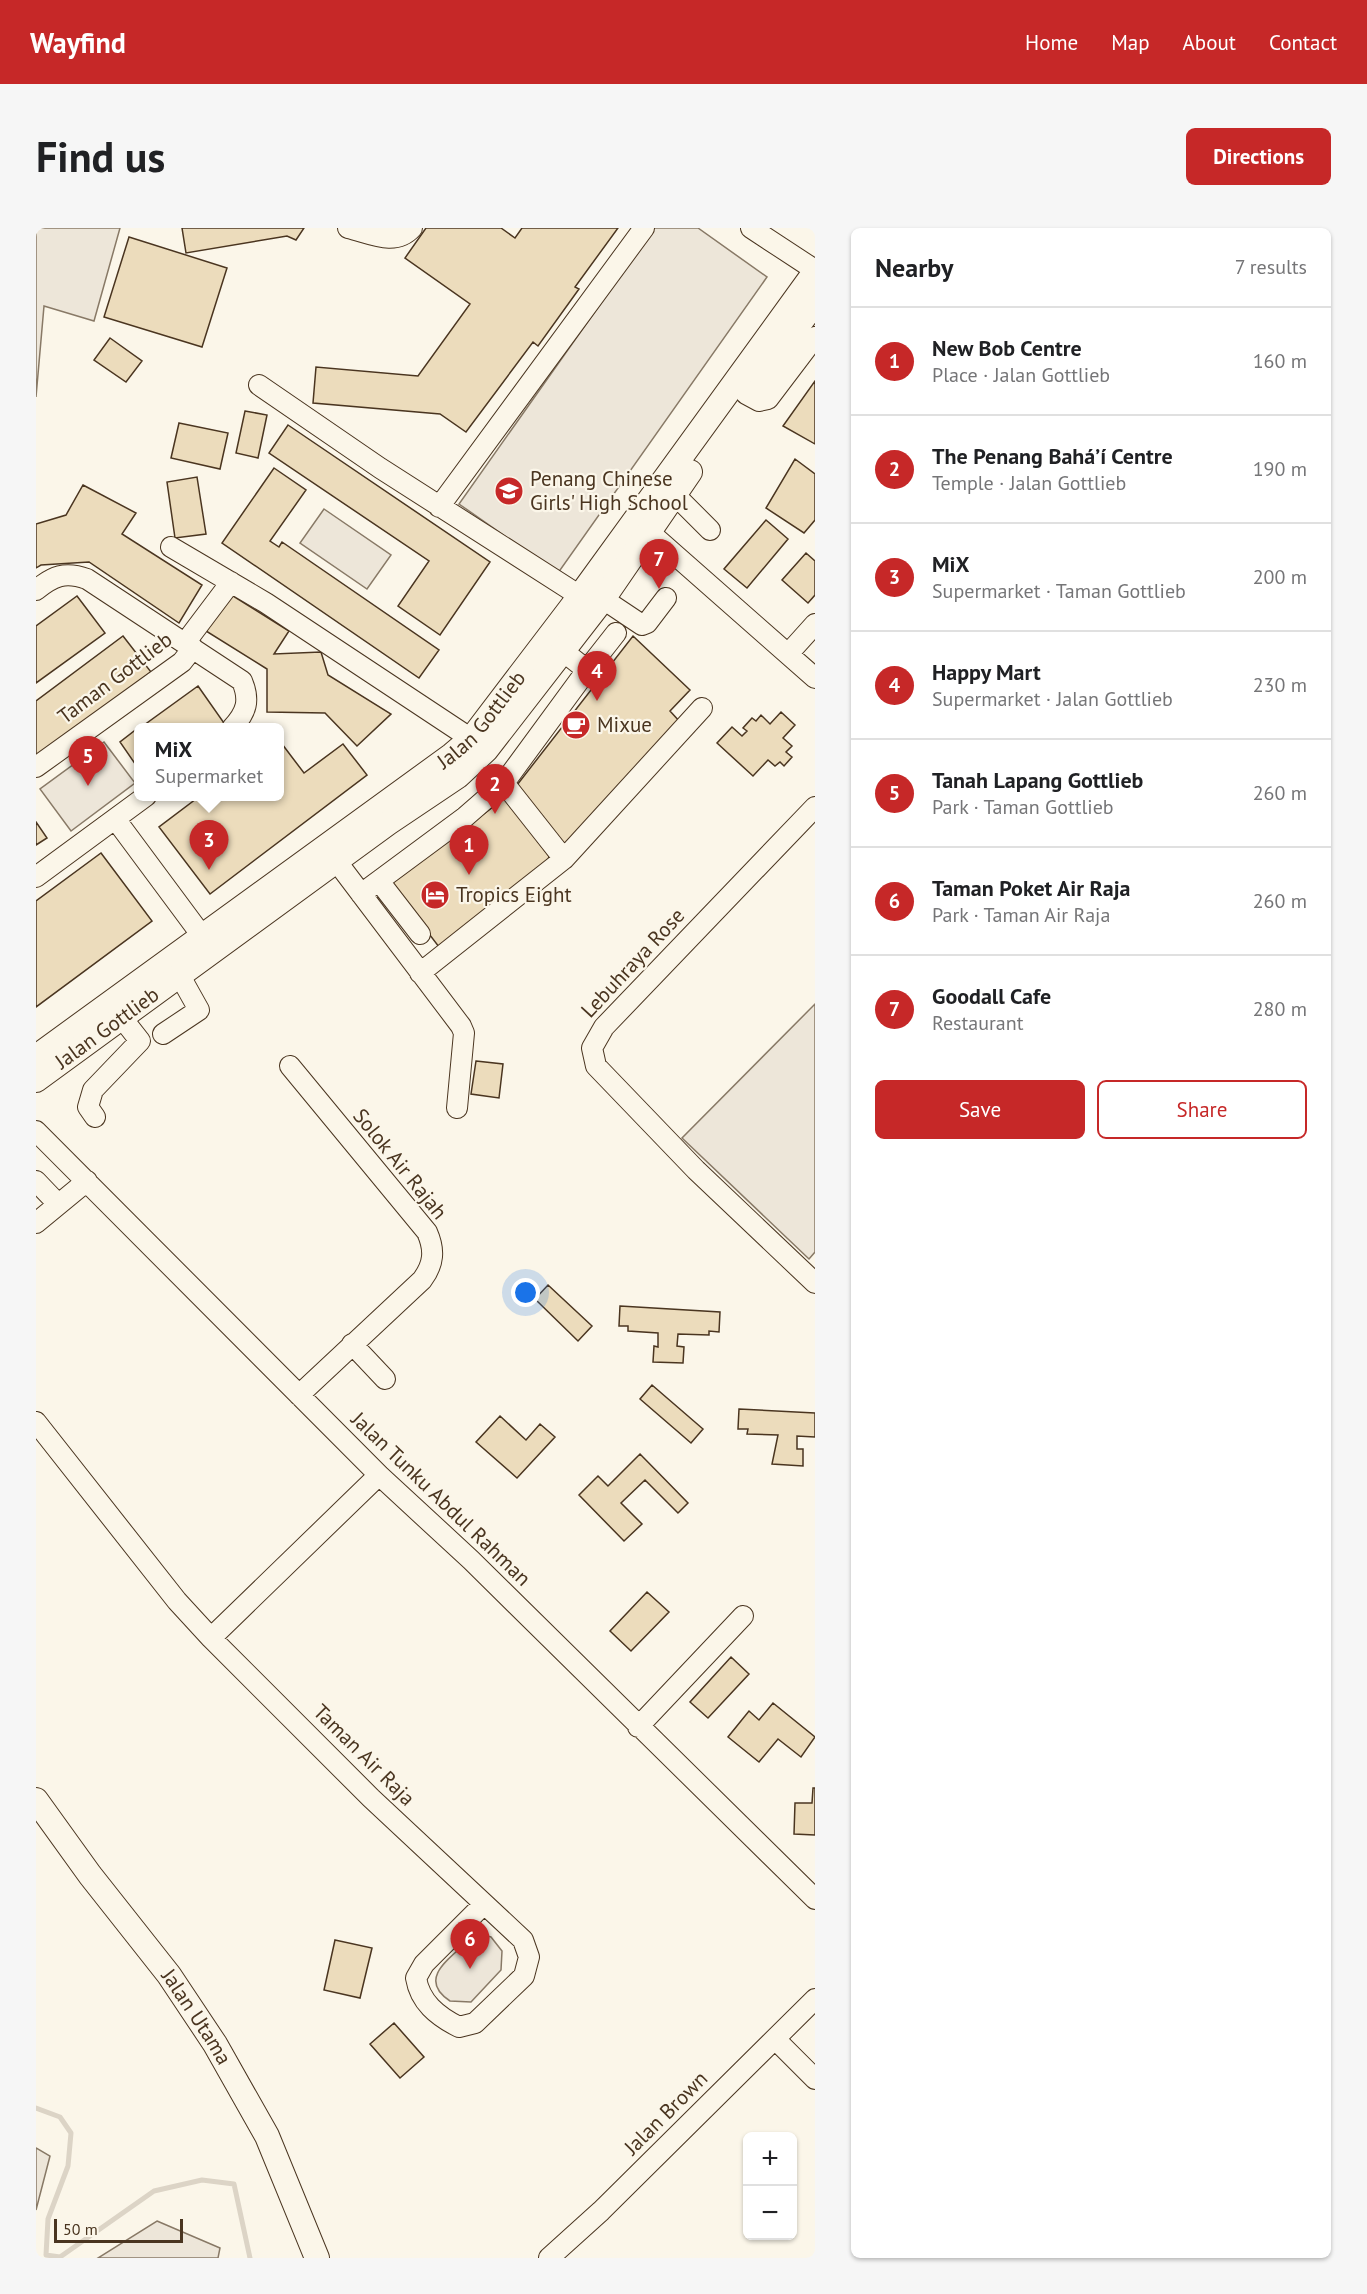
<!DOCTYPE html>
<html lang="en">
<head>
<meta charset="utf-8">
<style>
  :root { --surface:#fff; --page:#f6f6f6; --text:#202124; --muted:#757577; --line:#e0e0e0; --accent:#c62828 }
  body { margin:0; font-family:"PT Sans",sans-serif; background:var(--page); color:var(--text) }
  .controls { position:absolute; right:18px; bottom:18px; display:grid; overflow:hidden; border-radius:9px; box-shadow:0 2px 4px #0004 }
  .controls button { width:54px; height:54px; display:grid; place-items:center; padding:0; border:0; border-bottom:2px solid var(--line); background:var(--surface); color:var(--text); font:30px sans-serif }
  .scale { position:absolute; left:18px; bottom:15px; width:129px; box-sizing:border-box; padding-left:6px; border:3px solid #4a3520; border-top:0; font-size:16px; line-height:21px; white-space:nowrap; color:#4a3520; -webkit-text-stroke:4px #fbf6e9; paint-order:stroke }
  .you { position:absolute; left:490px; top:1065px; width:21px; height:21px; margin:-15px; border:4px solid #fff; border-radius:50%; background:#1a73e8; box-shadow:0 0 0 9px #1a73e833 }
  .badge { display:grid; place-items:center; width:39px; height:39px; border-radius:50%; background:var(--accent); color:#fff; font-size:20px; font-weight:700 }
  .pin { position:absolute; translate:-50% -50px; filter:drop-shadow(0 2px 3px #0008) }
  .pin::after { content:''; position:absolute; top:32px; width:21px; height:18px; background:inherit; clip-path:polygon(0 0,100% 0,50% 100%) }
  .popup { position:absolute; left:98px; top:495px; width:150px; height:78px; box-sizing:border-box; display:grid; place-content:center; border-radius:9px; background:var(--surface); filter:drop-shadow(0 2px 4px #0005); font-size:20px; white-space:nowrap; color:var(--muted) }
  .popup b { font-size:22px; color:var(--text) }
  .popup::after { content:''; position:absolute; left:50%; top:100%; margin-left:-12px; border:12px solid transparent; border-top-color:var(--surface) }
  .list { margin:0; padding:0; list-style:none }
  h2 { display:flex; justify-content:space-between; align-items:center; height:78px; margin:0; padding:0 24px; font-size:26px }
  h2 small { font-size:20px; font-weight:400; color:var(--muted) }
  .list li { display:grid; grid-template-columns:39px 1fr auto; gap:18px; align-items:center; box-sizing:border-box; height:108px; padding:0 24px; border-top:2px solid var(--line) }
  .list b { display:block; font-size:22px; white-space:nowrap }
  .list p { margin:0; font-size:20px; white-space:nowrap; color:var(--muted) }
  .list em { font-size:20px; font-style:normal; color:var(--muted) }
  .actions { display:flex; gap:12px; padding:18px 24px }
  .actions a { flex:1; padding:14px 0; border:2px solid var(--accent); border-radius:9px; text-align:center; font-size:21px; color:var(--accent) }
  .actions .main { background:var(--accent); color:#fff }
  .map { position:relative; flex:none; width:779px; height:2030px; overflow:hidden; border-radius:9px }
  header { display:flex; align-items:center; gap:36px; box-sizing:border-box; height:84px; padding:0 30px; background:var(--accent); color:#fff }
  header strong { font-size:28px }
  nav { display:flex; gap:33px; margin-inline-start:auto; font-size:21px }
  .intro { display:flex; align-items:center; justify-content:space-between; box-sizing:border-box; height:144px; padding:0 36px }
  h1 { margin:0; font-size:42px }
  .button { padding:15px 27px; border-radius:9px; background:var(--accent); color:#fff; font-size:21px; font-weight:700 }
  main { display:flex; gap:36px; padding:0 36px }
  aside { flex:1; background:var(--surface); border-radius:9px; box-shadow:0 2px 4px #0004 }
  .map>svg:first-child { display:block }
  .green { fill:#ede6d9; stroke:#887966; stroke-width:1.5 }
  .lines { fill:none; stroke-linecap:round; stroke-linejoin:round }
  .stream { stroke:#dcd4c6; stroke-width:5 }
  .building { fill:#ecdcbc; stroke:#4a3520; stroke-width:1.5 }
  .minor-casing { stroke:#4a3520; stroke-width:22 }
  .major-casing { stroke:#4a3520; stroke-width:26 }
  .minor { stroke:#fbf6e9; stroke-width:20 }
  .major { stroke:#fbf6e9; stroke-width:24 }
  .labels { text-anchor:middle; stroke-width:4.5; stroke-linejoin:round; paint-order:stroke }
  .poi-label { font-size:21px; fill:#4a3520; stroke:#fbf6e9; text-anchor:start }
  .street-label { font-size:21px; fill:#4a3520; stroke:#fbf6e9 }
</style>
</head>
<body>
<header>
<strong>Wayfind</strong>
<nav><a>Home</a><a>Map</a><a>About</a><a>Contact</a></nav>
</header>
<div class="intro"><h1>Find us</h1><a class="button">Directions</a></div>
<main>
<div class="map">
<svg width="779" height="2030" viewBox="0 0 779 2030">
  <rect width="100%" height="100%" fill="#fbf6e9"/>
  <path class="green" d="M0,0H84L58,93L8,78L0,169Z
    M618,0H662L731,49L522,345L423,276Z
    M288,281L355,327L331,361L264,315Z
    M68,514L99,555L35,603L4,561Z
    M779,776V1024L773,1031L646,910Z
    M443,1706L455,1709L466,1723L465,1742L435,1774L414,1773C379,1750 417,1728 436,1710Z
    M0,1920L14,1928L0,1982Z
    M121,1993L184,2020L182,2030H62Z"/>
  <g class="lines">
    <path class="stream" d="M0,1880L24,1889L35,1905L32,1938L12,1991L10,2027L24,2029L118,1963L166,1952L198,1956L214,2030"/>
  </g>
  <path class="building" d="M146,0H268L260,12L251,8L150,25Z
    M390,0H465L479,10L486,0H582L539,59L543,61L502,118L497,114L430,204L404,186L277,175L280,139L382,148L434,76L369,30Z
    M93,9L191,40L166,119L68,89Z
    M74,110L106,133L90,154L58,132Z
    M779,153V216L747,198Z
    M209,183L231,187L222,230L200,225Z
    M143,195L192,205L184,241L135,230Z
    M252,197L454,334L404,407L362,378L393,333L233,225Z
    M759,231L779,246V292L768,305L730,280Z
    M238,240L270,262L234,313L243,319L246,314L403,422L383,450L186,315Z
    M161,249L170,306L139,310L131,254Z
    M47,257L100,285L86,306L166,357L143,395L53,334L5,337L0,340V296L30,287Z
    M730,292L752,311L711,360L688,341Z
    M770,325L779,333V367L772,375L746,352Z
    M194,366L253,403L238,426L285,424L292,447L355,486L321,518L289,485L231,484V441L170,403Z
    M41,368L69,405L0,455V398Z
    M87,408L115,444L0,530V473Z
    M597,408L654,462L634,483L645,495L535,616L525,617L481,557Z
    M162,458L188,495L181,500H104Z
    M745,484L759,497L747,510L756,518L750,524L756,529L748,538L744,534L739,538L732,532L717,548L681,515L696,499L706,508L711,503L707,500L716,490L720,493L725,487L734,496Z
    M102,500V540L84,514Z
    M243,512L268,545L307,516L331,547L174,666L123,599L164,568H243Z
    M469,570L513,628L511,637L403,719L355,656Z
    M0,594L11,610L0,617Z
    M65,625L116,693L0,779V673Z
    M440,833L467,836L463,870L435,866Z
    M512,1057L556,1098L542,1113L499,1071Z
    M584,1078L684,1084L683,1104L673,1103V1107L642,1106L641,1118L648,1119L647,1135L617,1134L618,1118L622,1119V1105L592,1103V1098H583Z
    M616,1157L667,1201L655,1215L604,1171Z
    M703,1181L779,1185V1209L761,1208V1221H767V1238L736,1236L742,1207L711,1206L712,1201H702Z
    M464,1188L490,1212L504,1196L519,1209L481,1250L440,1214Z
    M604,1226L652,1275L642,1285L609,1252L585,1275L606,1296L588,1313L543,1267L562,1248L572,1258Z
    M611,1364L633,1384L595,1423L574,1403Z
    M695,1429L713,1446L672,1490L654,1474Z
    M737,1475L779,1509L765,1529L742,1511L723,1534L692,1509L713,1483L723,1492Z
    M777,1560H779V1607L758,1606L759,1575H776Z
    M299,1712L336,1720L324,1770L288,1762Z
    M358,1795L388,1829L364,1850L334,1816Z"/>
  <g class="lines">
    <g class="minor-casing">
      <path id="minor" d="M312,0C334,5 359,19 376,0
        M715,0L779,42
        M223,157L344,240L544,368
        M710,166L723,173L732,171L779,109
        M638,266L674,302
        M403,279L608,0
        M603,295L779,450
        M135,319L230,375L446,518
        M0,362C17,348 29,343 51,351L206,453C214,472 211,484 196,500
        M567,371L606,397L611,395L630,370
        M149,415L195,354
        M752,426L779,396
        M551,442L580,405
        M0,539L146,434L157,420
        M468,555L528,631
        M779,579L568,799L556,820L560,838L660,942L779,1055
        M80,592L175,720
        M292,622L425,798L428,805L421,880
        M0,649L110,568
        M343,653L384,706
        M325,666L429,589L468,555L551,442L528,424
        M384,745L528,631L666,480
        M127,806L163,782L144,748
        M254,838L391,1004C399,1022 398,1036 386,1052L263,1167
        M59,889L52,879L57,862L104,813L86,790
        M0,903L343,1247L435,1332L779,1671
        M0,953L22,976
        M0,995L51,953
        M316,1116L349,1151
        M0,1194L141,1373L175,1410L335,1570L487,1712L493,1729L488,1748L439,1795L423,1799C401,1788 384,1774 380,1750L388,1736L448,1676
        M175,1410L343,1247
        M602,1499L707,1388
        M739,1811L779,1851
        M513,2030L565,1983L779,1771"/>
    </g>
    <g class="major-casing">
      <g id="major">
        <path d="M713,162L779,75"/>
        <path id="s1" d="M0,829L416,527L436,510L544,368L779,44"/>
        <path id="s2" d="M0,852L352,595L422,548L450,522L567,371L654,244"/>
        <path id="s3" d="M0,1572L54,1647L133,1747L179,1816L231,1908L281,2030"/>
      </g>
    </g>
    <use href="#minor" class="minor"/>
    <use href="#major" class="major"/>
  </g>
  <defs>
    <g id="school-disc" transform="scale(1.5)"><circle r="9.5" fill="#c62828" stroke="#fbf6e9"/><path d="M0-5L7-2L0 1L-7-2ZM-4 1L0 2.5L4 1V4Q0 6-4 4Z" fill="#fff"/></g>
    <g id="cafe-disc" transform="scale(1.5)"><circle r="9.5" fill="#c62828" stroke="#fbf6e9"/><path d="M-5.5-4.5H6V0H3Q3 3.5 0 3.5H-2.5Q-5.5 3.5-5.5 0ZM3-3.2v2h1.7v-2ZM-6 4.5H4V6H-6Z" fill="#fff"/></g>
    <g id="hotel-disc" transform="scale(1.5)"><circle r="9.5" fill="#c62828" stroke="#fbf6e9"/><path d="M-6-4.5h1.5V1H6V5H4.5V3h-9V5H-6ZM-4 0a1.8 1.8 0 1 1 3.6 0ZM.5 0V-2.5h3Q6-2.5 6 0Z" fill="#fff"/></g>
  </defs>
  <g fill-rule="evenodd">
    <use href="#school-disc" x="473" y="263"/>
    <use href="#cafe-disc" x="540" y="497"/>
    <use href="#hotel-disc" x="399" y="667"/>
  </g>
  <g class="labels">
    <g class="poi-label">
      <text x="494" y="258">Penang Chinese<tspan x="494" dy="24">Girls' High School</tspan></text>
      <text x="561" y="504">Mixue</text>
      <text x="420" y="674">Tropics Eight</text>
    </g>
    <g class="street-label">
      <text transform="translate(79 450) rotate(-37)" y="7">Taman Gottlieb</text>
      <text dy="7" stroke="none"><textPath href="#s1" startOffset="560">Jalan Gottlieb</textPath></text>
      <text transform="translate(597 735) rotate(-47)" y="7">Lebuhraya Rose</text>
      <text dy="7" stroke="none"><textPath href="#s2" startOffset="88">Jalan Gottlieb</textPath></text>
      <text transform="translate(364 936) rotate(51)" y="7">Solok Air Rajah</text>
      <text transform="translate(405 1271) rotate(44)" y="7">Jalan Tunku Abdul Rahman</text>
      <text transform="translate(328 1527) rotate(45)" y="7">Taman Air Raja</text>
      <text dy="7" stroke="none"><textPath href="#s3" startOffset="270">Jalan Utama</textPath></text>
      <text transform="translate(630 1885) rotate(-45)" y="7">Jalan Brown</text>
    </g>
  </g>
</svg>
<div class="controls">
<button>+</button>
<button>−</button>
</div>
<div class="scale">50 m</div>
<div class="you"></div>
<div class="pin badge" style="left:433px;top:647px">1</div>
<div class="pin badge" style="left:459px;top:586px">2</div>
<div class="pin badge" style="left:173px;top:642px">3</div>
<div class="popup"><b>MiX</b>Supermarket</div>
<div class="pin badge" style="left:561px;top:473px">4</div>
<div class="pin badge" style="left:52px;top:558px">5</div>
<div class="pin badge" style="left:434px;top:1741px">6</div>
<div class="pin badge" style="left:623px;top:361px">7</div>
</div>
<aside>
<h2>Nearby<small>7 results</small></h2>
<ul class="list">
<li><span class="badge">1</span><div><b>New Bob Centre</b><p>Place · Jalan Gottlieb</p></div><em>160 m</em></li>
<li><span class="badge">2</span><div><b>The Penang Bahá’í Centre</b><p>Temple · Jalan Gottlieb</p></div><em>190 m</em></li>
<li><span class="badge">3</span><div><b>MiX</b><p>Supermarket · Taman Gottlieb</p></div><em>200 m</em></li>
<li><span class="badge">4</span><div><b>Happy Mart</b><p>Supermarket · Jalan Gottlieb</p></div><em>230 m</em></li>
<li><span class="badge">5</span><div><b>Tanah Lapang Gottlieb</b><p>Park · Taman Gottlieb</p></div><em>260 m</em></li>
<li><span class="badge">6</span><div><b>Taman Poket Air Raja</b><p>Park · Taman Air Raja</p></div><em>260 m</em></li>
<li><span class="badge">7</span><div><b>Goodall Cafe</b><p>Restaurant</p></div><em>280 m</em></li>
</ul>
<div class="actions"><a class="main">Save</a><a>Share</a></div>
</aside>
</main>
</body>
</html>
